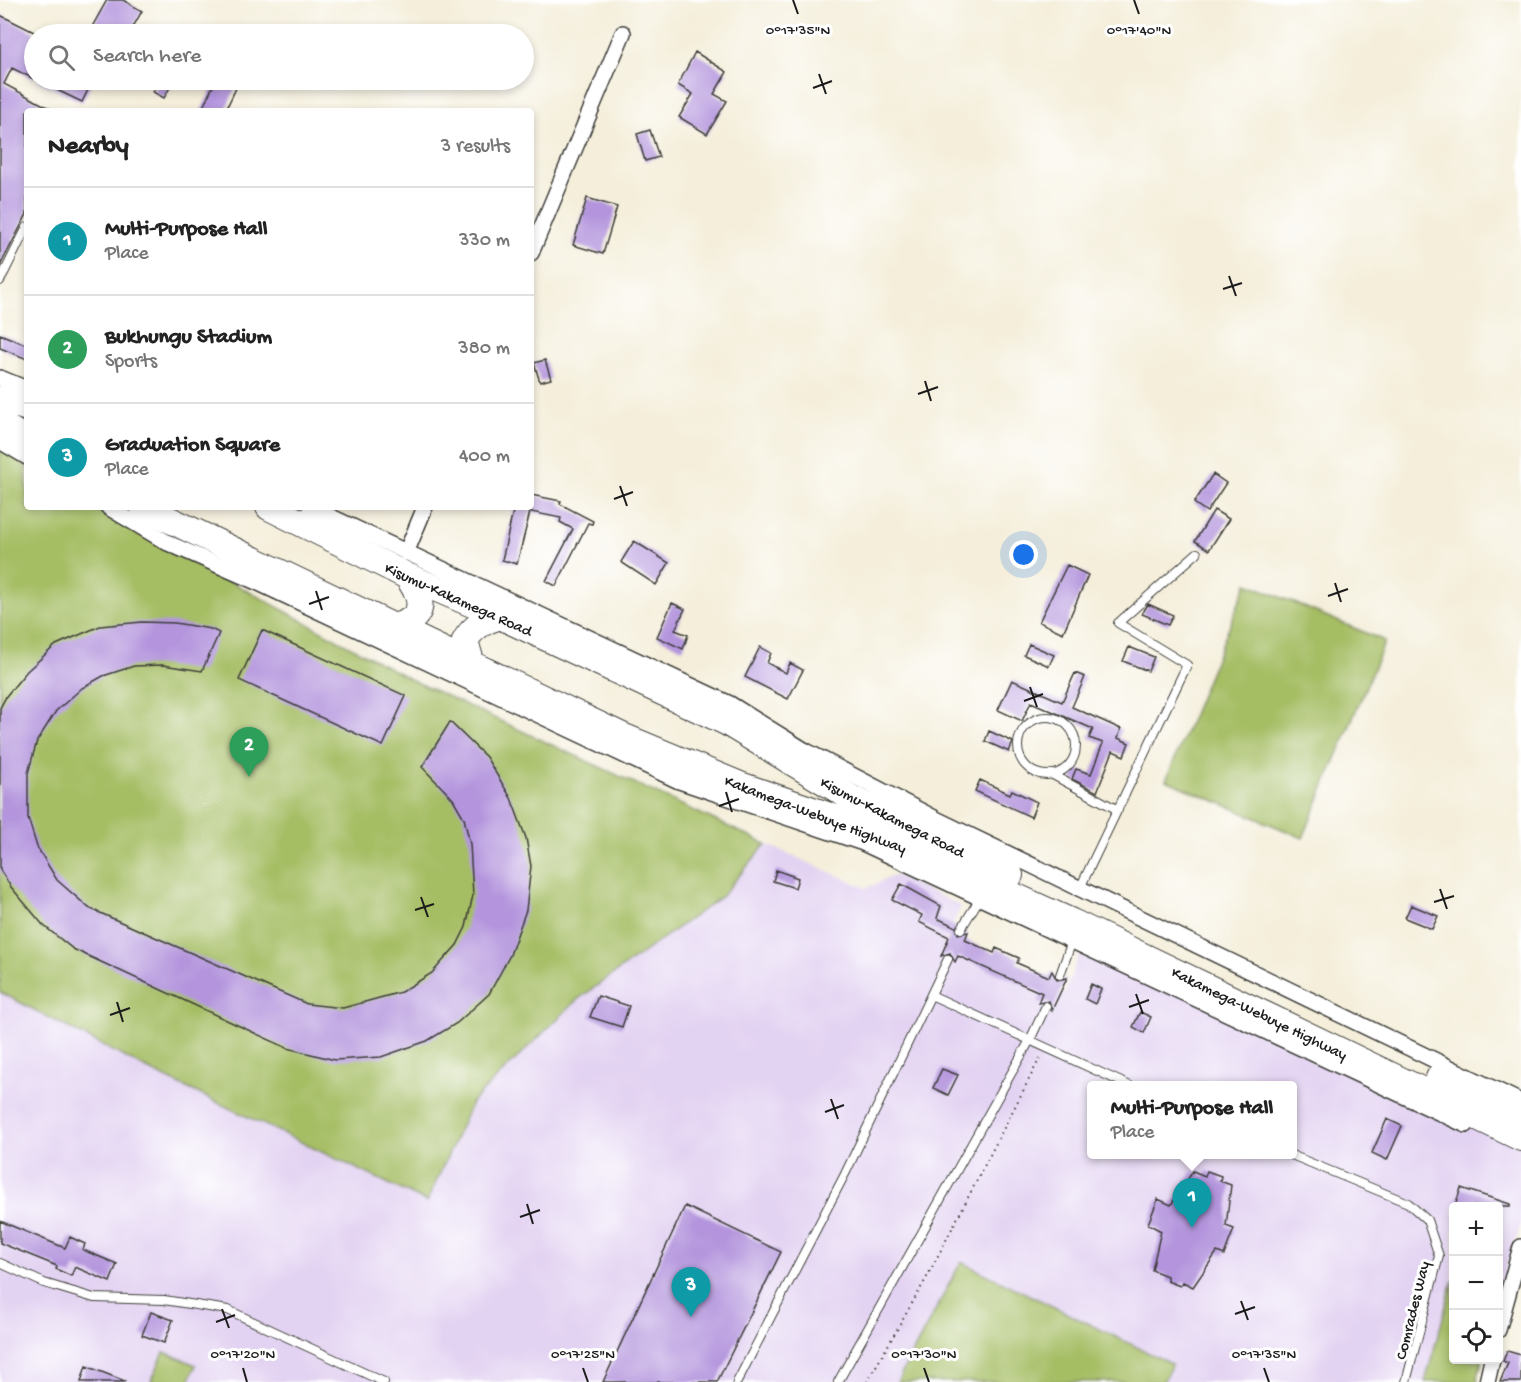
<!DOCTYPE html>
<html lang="en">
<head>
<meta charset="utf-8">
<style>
  :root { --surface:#fff; --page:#f6f6f6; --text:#222; --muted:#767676; --line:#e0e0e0; --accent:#0f766e }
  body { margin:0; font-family:"Gochi Hand",sans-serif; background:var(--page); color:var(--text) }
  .controls { position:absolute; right:18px; bottom:18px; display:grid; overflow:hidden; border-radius:6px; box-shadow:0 3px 9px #0003 }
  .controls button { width:54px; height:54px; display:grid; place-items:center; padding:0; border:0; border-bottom:2px solid var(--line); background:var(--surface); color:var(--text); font:30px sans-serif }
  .you { position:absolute; left:1024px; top:555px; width:21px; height:21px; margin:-15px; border:4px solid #fff; border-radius:50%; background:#1a73e8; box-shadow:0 0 0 9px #1a73e833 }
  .badge { display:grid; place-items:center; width:39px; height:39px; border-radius:50%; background:var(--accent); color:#fff; font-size:20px; font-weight:700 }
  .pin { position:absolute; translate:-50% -50px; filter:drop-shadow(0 2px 3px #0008) }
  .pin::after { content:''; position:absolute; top:32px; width:21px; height:18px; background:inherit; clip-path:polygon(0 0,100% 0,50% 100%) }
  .popup { position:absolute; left:1087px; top:1081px; width:210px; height:78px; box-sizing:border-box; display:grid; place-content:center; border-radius:6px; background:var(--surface); filter:drop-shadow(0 2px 4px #0005); font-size:20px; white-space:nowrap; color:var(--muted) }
  .popup b { font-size:22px; color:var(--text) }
  .popup::after { content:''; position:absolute; left:50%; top:100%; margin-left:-12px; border:12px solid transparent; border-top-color:var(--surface) }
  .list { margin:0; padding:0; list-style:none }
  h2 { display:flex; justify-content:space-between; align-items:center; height:78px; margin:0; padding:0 24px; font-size:26px }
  h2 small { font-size:20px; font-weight:400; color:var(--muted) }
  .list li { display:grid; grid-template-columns:39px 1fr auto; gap:18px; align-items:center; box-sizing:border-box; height:108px; padding:0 24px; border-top:2px solid var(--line) }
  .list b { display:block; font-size:22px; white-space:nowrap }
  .list p { margin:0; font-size:20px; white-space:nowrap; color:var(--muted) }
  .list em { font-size:20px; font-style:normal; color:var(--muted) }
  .icon { flex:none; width:33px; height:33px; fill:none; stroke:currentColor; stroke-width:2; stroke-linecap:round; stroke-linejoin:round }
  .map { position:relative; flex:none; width:1521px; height:1382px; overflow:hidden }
  .search { position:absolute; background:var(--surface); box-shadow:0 3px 9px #0003; left:24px; top:24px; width:510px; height:66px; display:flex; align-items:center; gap:15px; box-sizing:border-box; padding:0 21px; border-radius:33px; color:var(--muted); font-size:22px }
  .panel { position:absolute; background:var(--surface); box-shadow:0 3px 9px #0003; left:24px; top:108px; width:510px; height:402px; border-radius:6px }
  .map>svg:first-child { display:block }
  .built { fill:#e3d3f2; fill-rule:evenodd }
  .green { fill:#a5bd63; stroke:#606c40; stroke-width:1.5 }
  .building { fill:#b495dd }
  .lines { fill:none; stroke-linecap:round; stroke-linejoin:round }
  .service-casing { stroke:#3c3c38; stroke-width:10 }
  .minor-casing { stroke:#3c3c38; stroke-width:18 }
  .trunk-casing { stroke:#3c3c38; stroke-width:28 }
  .path { stroke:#3c3c38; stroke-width:2; stroke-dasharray:1.5 4.5; stroke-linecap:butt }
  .service { stroke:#fff; stroke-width:8 }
  .minor { stroke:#fff; stroke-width:15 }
  .trunk { stroke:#fff; stroke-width:26 }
  .ticks { fill:none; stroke:#1c1c1c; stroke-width:2 }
  .labels { text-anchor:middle; stroke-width:6; stroke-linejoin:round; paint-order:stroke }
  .street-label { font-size:16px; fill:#1c1c1c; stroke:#fff }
  .ticks-label { font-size:15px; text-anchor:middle; fill:#1c1c1c; stroke:#fff; stroke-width:6; stroke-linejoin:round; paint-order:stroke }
</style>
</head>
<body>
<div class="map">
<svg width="1521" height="1382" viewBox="0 0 1521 1382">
  <rect width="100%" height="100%" fill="#fff"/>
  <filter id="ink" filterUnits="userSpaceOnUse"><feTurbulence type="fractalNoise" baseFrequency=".0167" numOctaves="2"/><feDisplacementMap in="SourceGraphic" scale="12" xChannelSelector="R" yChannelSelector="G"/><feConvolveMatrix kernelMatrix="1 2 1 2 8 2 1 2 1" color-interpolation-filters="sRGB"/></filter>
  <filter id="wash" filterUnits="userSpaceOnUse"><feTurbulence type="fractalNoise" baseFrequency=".008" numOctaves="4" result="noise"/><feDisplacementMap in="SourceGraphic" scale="24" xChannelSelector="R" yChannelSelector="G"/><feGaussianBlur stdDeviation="1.35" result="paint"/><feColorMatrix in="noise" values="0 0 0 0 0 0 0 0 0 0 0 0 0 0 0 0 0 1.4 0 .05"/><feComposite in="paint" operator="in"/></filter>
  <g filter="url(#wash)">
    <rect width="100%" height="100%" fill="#f4eeda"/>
    <path class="built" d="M766,844L866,888L896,875L961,906L945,942L1064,995L1082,947L1521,1142V1224L1502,1281L1498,1280V1206H1454L1453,1281L1425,1382H0V992L147,1069L427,1202L472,1102L577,1000L722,896ZM1092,1086H1292V1154H1092Z"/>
    <path class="green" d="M0,448L27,464V507H99L167,547L412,680L766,844L722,896L577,1000L472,1102L427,1202L147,1069L0,992Z
      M1247,583L1385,641L1303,838L1166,780Z
      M961,1262L1172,1364L1163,1382H897Z
      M1453,1281L1454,1360H1482L1477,1382H1425Z
      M164,1352L196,1365L189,1382H151Z"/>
    <g id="blocks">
      <path class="building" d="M107,0H123L142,11L129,34H88Z
        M0,15L34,32V79L12,68L4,84L55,111H27V214L0,266Z
        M695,52L727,72L714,94L727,101L707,134L679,117L693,94L678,85Z
        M36,80H93L82,102Z
        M160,80H174L164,98L153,92Z
        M216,80H224L237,86L225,111H201Z
        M650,130L659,157L645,161L637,134Z
        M587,198L617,207L603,254L573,245Z
        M0,334L27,345V359L0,348Z
        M545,360L551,379L540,382L534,363Z
        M1213,474L1226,483L1207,512L1194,503Z
        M531,495L561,501L560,504L593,521L592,524L588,523L556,586L546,581L573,529L560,522L561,518L531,512V508L517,564L502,560L514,507H531Z
        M1214,510L1229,519L1209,550L1195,541Z
        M634,541L669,563L656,585L621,562Z
        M1067,565L1088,575L1063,633L1039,622Z
        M672,603L685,609L675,630L688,635L683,649L657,637Z
        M1148,604L1173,615L1168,625L1142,614Z
        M142,622L175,623L211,629L219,633L202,671L163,665L134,666L103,676L82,688L56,711L37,741L28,773V818L37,847L57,880L89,908L307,1004L343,1008L401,992L432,973L457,945L466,927L473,895L470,844L464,818L453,799L422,767L450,722L486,757L511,798L526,838L531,866L526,910L510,955L489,994L457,1023L427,1041L381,1057L335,1060L287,1048L73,949L43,925L11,887L0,870V708L7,695L27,671L56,645L100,626Z
        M262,630L406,696L383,746L239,680Z
        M1029,644L1054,655L1049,666L1024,655Z
        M760,647L771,653L767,663L786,673L790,663L803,670L788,699L745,677Z
        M1129,647L1154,657L1148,671L1123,661Z
        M1075,673L1085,677L1072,707L1121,729L1118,738L1129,743L1124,756L1113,751L1097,792L1072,779L1076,769L1091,774L1103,743L1089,738L1093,729L1031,702L1022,721L998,710L1012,680L1062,702Z
        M989,731L1013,742L1009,752L985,741Z
        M980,780L1010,794L1012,790L1037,802L1031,817L975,791Z
        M776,870L798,878L795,888L773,881Z
        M901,884L941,906L937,918L956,927L958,934L968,932L965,940L994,953L996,948L1019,958L1017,963L1049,977L1052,971L1057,980L1067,978L1052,1010L1049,1001L1038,1003L1042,993L958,956L955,962L950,953L941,956L949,937L919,922L922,915L892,900Z
        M1411,905L1438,916L1432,929L1405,918Z
        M1091,984L1101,989L1095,1004L1085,999Z
        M598,996L629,1006L622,1027L590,1017Z
        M1140,1012L1151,1017L1144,1033L1133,1027Z
        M942,1069L958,1075L948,1095L933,1088Z
        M1387,1119L1402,1126L1387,1160L1372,1153Z
        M1193,1171L1205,1176L1207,1171L1221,1176L1220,1181L1231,1185L1226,1226L1234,1229L1224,1255L1217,1252L1193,1287L1183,1282L1180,1286L1167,1281V1276L1152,1270L1161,1231L1148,1224L1158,1199L1171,1205Z
        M1461,1188L1510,1204V1206H1455Z
        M685,1206L781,1252L717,1382H603Z
        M0,1221L65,1248L70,1237L85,1244L83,1250L117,1264L110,1282L75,1267L71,1276L56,1269L57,1266L0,1243Z
        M151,1312L173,1320L164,1343L142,1335Z
        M1507,1351L1521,1355V1382H1500L1508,1363L1503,1361Z
        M86,1366L125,1381L124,1382H81Z"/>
    </g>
  </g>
  <g filter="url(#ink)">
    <use href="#blocks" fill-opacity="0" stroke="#3c3c38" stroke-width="1.5"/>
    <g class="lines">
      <g class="service-casing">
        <path id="service" d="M0,281L27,227
          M1018 746a29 29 0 1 1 58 0a29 29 0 1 1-58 0Z
          M1051,774L1118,810
          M1080,888L1187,665L1118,623L1197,553
          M961,929L980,898
          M1060,975L1072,941
          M931,995L1130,1086
          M1289,1154L1408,1203L1427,1220L1439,1256L1406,1382
          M0,1263L44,1283L94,1298L164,1300L228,1310L384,1382
          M737,1382L845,1174L948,959
          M838,1382L1030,1040L1046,1006"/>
      </g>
      <g class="minor-casing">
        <path id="minor" d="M531,253L623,33
          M0,378L27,389
          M0,441L27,457
          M108,507L168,543L261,584L679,781L863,843L1466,1125
          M310,507L730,704L804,750L936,819L1521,1102
          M406,553L425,507
          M1498,1330L1521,1247
          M1487,1382L1492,1360"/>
      </g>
      <g class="trunk-casing">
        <path id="trunk" d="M0,399L27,408
          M0,424L27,440
          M143,507L622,736L740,785L862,827L1072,922L1521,1138
          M269,507L407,576L500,616L726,722L853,799L1010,875
          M394,627C426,618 425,601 407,576
          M472,665L465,641C473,626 485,621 500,616
          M1439,1078L1521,1117"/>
      </g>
      <path class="path" d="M867,1382L926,1279L1040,1058"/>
      <use href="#service" class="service"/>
      <use href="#minor" class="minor"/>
      <use href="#trunk" class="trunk"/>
    </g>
  </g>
  <path class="ticks" d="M793,0L798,14M1134,0L1139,14M819,74L826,94M813,88L832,81M1229,276L1236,296M1223,289L1242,283M925,381L931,401M918,394L938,387M620,486L627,506M614,499L633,492M1335,583L1341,602M316,591L322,610M1328,596L1348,589M309,604L329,597M1030,687L1037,707M1024,701L1043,694M726,792L732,812M719,806L739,799M1440,889L1447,909M421,897L428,917M1434,902L1454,896M415,910L434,904M1136,994L1143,1014M117,1002L123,1022M1129,1007L1149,1000M110,1015L130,1008M831,1099L838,1119M825,1112L844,1105M527,1204L533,1224M520,1217L540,1210M1241,1301L1248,1320M222,1309L229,1328M1235,1314L1255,1307M216,1322L235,1315M243,1368L247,1382M583,1368L588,1382M924,1368L929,1382M1264,1368L1269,1382"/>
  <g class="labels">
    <g class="street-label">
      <text transform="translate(459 598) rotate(24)" y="6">Kisumu-Kakamega Road</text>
      <text transform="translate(816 813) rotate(21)" y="6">Kakamega-Webuye Highway</text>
      <text transform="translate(893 816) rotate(27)" y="6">Kisumu-Kakamega Road</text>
      <text transform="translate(1260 1012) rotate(26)" y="6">Kakamega-Webuye Highway</text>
      <text transform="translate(1411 1310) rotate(-76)" y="6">Comrades Way</text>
    </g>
  </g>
  <g class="ticks-label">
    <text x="1139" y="34">0°17'40"N</text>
    <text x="798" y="34">0°17'35"N</text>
    <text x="243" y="1358">0°17'20"N</text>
    <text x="583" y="1358">0°17'25"N</text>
    <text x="924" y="1358">0°17'30"N</text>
    <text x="1264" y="1358">0°17'35"N</text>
  </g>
</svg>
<div class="controls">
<button>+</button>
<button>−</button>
<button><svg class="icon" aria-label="locate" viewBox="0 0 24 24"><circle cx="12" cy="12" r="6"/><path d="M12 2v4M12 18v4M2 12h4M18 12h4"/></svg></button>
</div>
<div class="you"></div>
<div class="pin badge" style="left:1192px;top:1228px;background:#0f9aa8">1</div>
<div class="popup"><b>Multi-Purpose Hall</b>Place</div>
<div class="pin badge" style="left:249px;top:777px;background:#2e9e5b">2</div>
<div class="pin badge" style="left:691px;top:1317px;background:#0f9aa8">3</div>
<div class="search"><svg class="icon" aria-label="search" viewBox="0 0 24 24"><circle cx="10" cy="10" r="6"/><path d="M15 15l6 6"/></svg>Search here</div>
<section class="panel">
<h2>Nearby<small>3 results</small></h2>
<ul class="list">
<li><span class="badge" style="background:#0f9aa8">1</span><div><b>Multi-Purpose Hall</b><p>Place</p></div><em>330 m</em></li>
<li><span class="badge" style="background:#2e9e5b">2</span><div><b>Bukhungu Stadium</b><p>Sports</p></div><em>380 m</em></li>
<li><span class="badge" style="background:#0f9aa8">3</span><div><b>Graduation Square</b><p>Place</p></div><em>400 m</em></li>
</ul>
</section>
</div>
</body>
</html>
